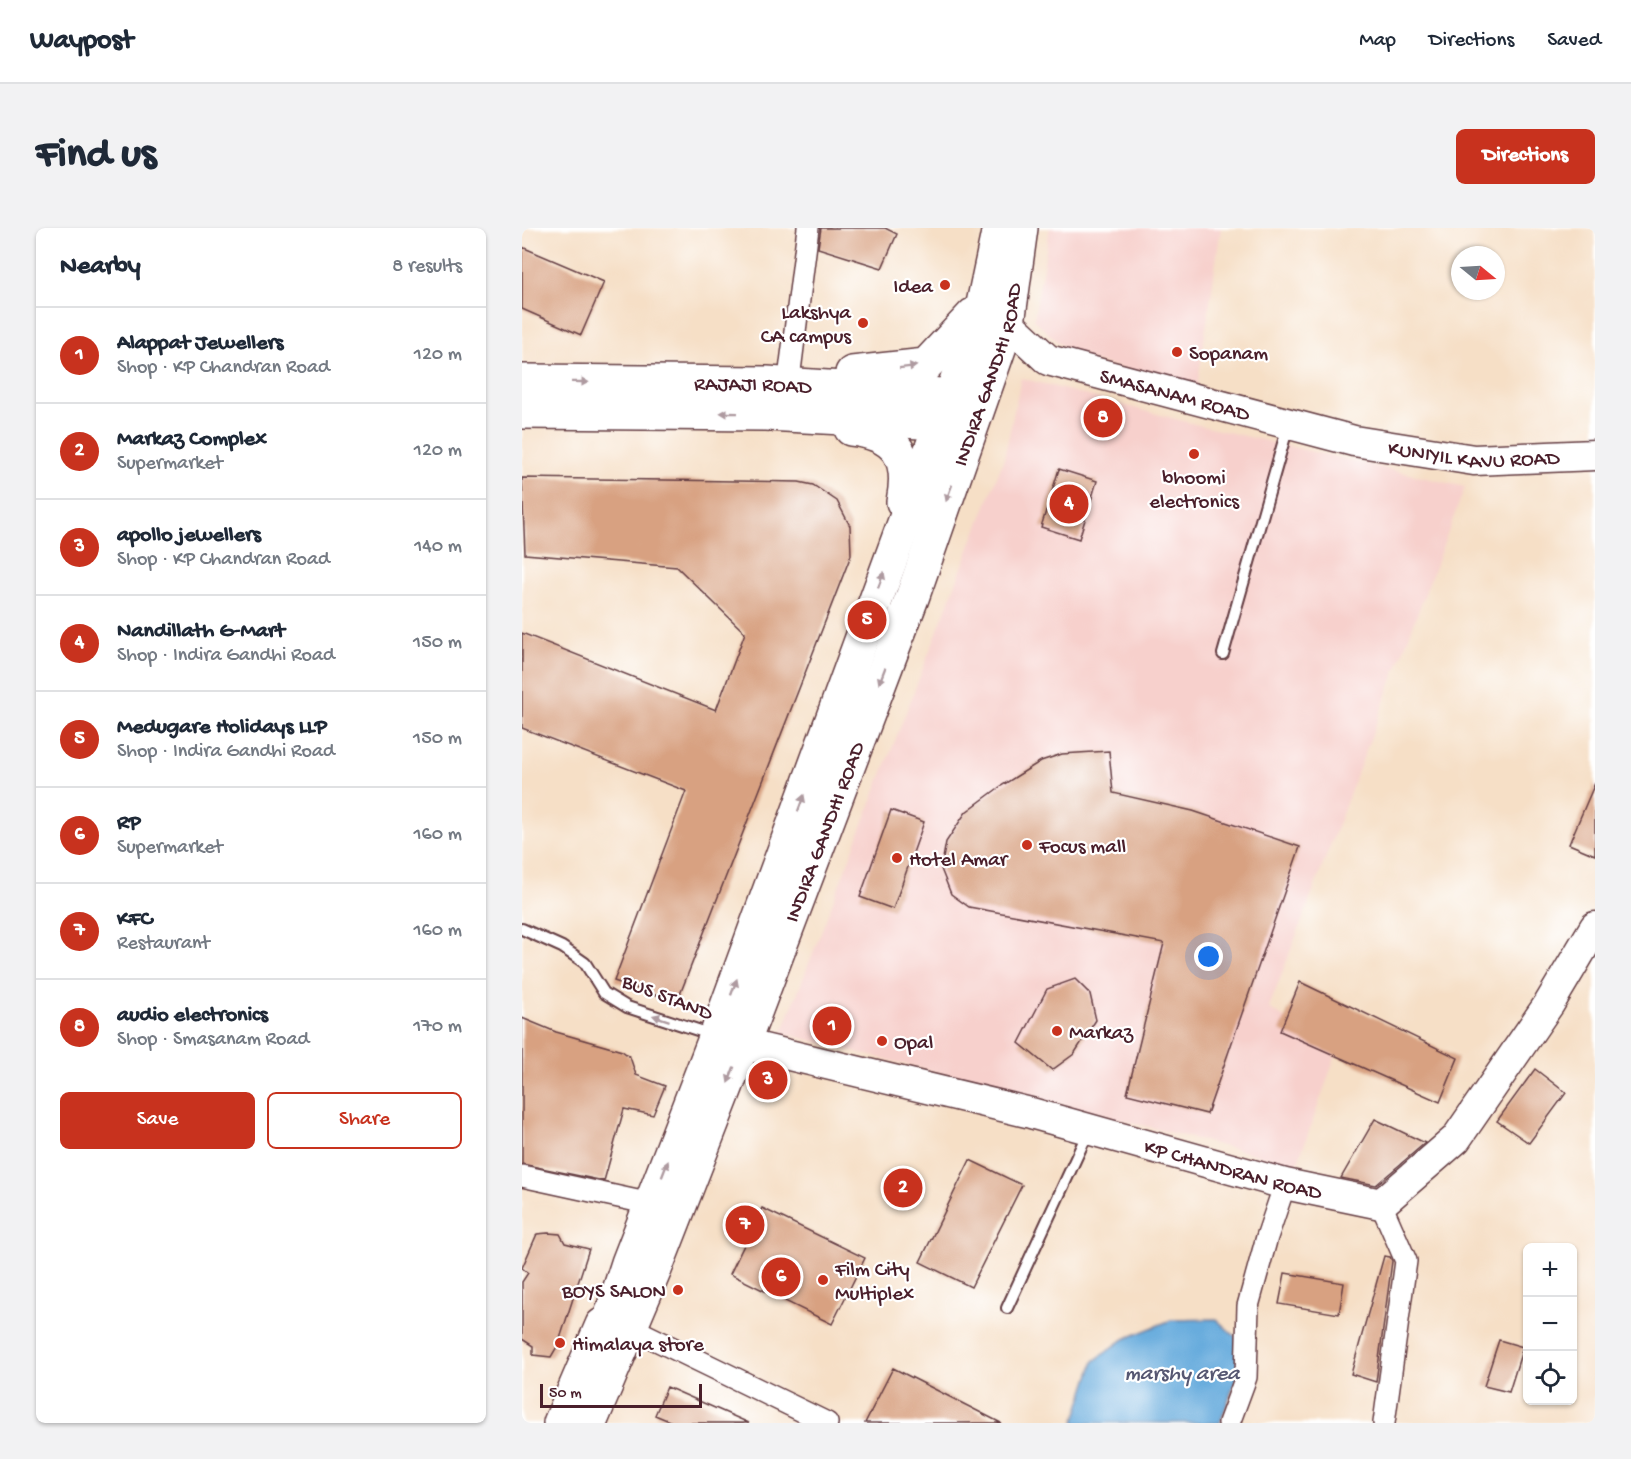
<!DOCTYPE html>
<html lang="en">
<head>
<meta charset="utf-8">
<style>
  :root { --surface:#fff; --page:#f2f2f3; --text:#1f2937; --muted:#747a83; --line:#e0e1e3; --accent:#c8321e }
  body { margin:0; font-family:"Gochi Hand",sans-serif; background:var(--page); color:var(--text) }
  .controls { position:absolute; right:18px; bottom:18px; display:grid; overflow:hidden; border-radius:9px; box-shadow:0 2px 4px #0004 }
  .controls button { width:54px; height:54px; display:grid; place-items:center; padding:0; border:0; border-bottom:2px solid var(--line); background:var(--surface); color:var(--text); font:30px sans-serif }
  .compass { position:absolute; left:929px; top:18px; width:54px; height:54px; border-radius:50%; background:var(--surface); box-shadow:0 2px 4px #0004; rotate:108deg }
  .scale { position:absolute; left:18px; bottom:15px; width:162px; box-sizing:border-box; padding-left:6px; border:3px solid #4a1f2b; border-top:0; font-size:16px; line-height:21px; white-space:nowrap; color:#4a1f2b; -webkit-text-stroke:4px #fff; paint-order:stroke }
  .you { position:absolute; left:687px; top:729px; width:21px; height:21px; margin:-15px; border:4px solid #fff; border-radius:50%; background:#1a73e8; box-shadow:0 0 0 9px #1a73e833 }
  .badge { display:grid; place-items:center; width:39px; height:39px; border-radius:50%; background:var(--accent); color:#fff; font-size:20px; font-weight:700 }
  .pin { position:absolute; translate:-50% -50%; border:3px solid #fff; box-shadow:0 2px 6px #0006 }
  .list { margin:0; padding:0; list-style:none }
  h2 { display:flex; justify-content:space-between; align-items:center; height:78px; margin:0; padding:0 24px; font-size:26px }
  h2 small { font-size:20px; font-weight:400; color:var(--muted) }
  .list li { display:grid; grid-template-columns:39px 1fr auto; gap:18px; align-items:center; box-sizing:border-box; height:96px; padding:0 24px; border-top:2px solid var(--line) }
  .list b { display:block; font-size:22px; white-space:nowrap }
  .list p { margin:0; font-size:20px; white-space:nowrap; color:var(--muted) }
  .list em { font-size:20px; font-style:normal; color:var(--muted) }
  .actions { display:flex; gap:12px; padding:18px 24px }
  .actions a { flex:1; padding:14px 0; border:2px solid var(--accent); border-radius:9px; text-align:center; font-size:21px; color:var(--accent) }
  .actions .main { background:var(--accent); color:#fff }
  .icon { flex:none; width:33px; height:33px; fill:none; stroke:currentColor; stroke-width:2; stroke-linecap:round; stroke-linejoin:round }
  .map { position:relative; flex:none; width:1073px; height:1195px; overflow:hidden; border-radius:9px }
  header { display:flex; align-items:center; gap:36px; box-sizing:border-box; height:84px; padding:0 30px; background:var(--surface); border-bottom:2px solid var(--line) }
  header strong { font-size:28px }
  nav { display:flex; gap:33px; margin-inline-start:auto; font-size:21px }
  .intro { display:flex; align-items:center; justify-content:space-between; box-sizing:border-box; height:144px; padding:0 36px }
  h1 { margin:0; font-size:42px }
  .button { padding:15px 27px; border-radius:9px; background:var(--accent); color:#fff; font-size:21px; font-weight:700 }
  main { display:flex; gap:36px; padding:0 36px }
  aside { flex:1; background:var(--surface); border-radius:9px; box-shadow:0 2px 4px #0004 }
  .map>svg:first-child { display:block }
  .built { fill:#f7d0cc }
  .water { fill:#68acdd; stroke:#596684; stroke-width:1.5 }
  .building { fill:#d8a181 }
  .lines { fill:none; stroke-linecap:round; stroke-linejoin:round }
  .lane-casing { stroke:#643c42; stroke-width:14 }
  .street-casing { stroke:#643c42; stroke-width:24 }
  .secondary-casing { stroke:#643c42; stroke-width:33 }
  .primary-casing { stroke:#643c42; stroke-width:36 }
  .lane { stroke:#fff; stroke-width:10 }
  .street { stroke:#fff; stroke-width:21 }
  .secondary { stroke:#fff; stroke-width:30 }
  .primary { stroke:#fff; stroke-width:33 }
  .oneway { fill:#ae9aa0 }
  .poi-dot { fill:#c8321e; stroke:#fff; stroke-width:2 }
  .labels { text-anchor:middle; stroke-width:4.5; stroke-linejoin:round; paint-order:stroke }
  .poi-label { font-size:21px; fill:#4a1f2b; stroke:#fff; text-anchor:start }
  .street-label { font-size:21px; fill:#4a1f2b; stroke:#fff }
  .water-label { font-size:22px; font-style:italic; fill:#565772; stroke:#fff }
</style>
</head>
<body>
<header>
<strong>Waypost</strong>
<nav><a>Map</a><a>Directions</a><a>Saved</a></nav>
</header>
<div class="intro"><h1>Find us</h1><a class="button">Directions</a></div>
<main>
<aside>
<h2>Nearby<small>8 results</small></h2>
<ul class="list">
<li><span class="badge">1</span><div><b>Alappat Jewellers</b><p>Shop · KP Chandran Road</p></div><em>120 m</em></li>
<li><span class="badge">2</span><div><b>Markaz Complex</b><p>Supermarket</p></div><em>120 m</em></li>
<li><span class="badge">3</span><div><b>apollo jewellers</b><p>Shop · KP Chandran Road</p></div><em>140 m</em></li>
<li><span class="badge">4</span><div><b>Nandillath G-Mart</b><p>Shop · Indira Gandhi Road</p></div><em>150 m</em></li>
<li><span class="badge">5</span><div><b>Medugare Holidays LLP</b><p>Shop · Indira Gandhi Road</p></div><em>150 m</em></li>
<li><span class="badge">6</span><div><b>RP</b><p>Supermarket</p></div><em>160 m</em></li>
<li><span class="badge">7</span><div><b>KFC</b><p>Restaurant</p></div><em>160 m</em></li>
<li><span class="badge">8</span><div><b>audio electronics</b><p>Shop · Smasanam Road</p></div><em>170 m</em></li>
</ul>
<div class="actions"><a class="main">Save</a><a>Share</a></div>
</aside>
<div class="map">
<svg width="1073" height="1195" viewBox="0 0 1073 1195">
  <rect width="100%" height="100%" fill="#fff"/>
  <filter id="ink" filterUnits="userSpaceOnUse"><feTurbulence type="fractalNoise" baseFrequency=".0167" numOctaves="2"/><feDisplacementMap in="SourceGraphic" scale="12" xChannelSelector="R" yChannelSelector="G"/><feConvolveMatrix kernelMatrix="1 2 1 2 8 2 1 2 1" color-interpolation-filters="sRGB"/></filter>
  <filter id="wash" filterUnits="userSpaceOnUse"><feTurbulence type="fractalNoise" baseFrequency=".008" numOctaves="4" result="noise"/><feDisplacementMap in="SourceGraphic" scale="24" xChannelSelector="R" yChannelSelector="G"/><feGaussianBlur stdDeviation="1.35" result="paint"/><feColorMatrix in="noise" values="0 0 0 0 0 0 0 0 0 0 0 0 0 0 0 0 0 1.4 0 .05"/><feComposite in="paint" operator="in"/></filter>
  <g filter="url(#wash)">
    <rect width="100%" height="100%" fill="#f6dfc6"/>
    <path class="built" d="M528,0H699L675,160L551,128L512,92Z
      M499,150L684,199L943,259L747,780L815,824L775,937L260,805L482,231Z"/>
    <path class="water" d="M694,1091L714,1109L716,1146L698,1195H552L572,1133L602,1111L649,1092Z"/>
    <g id="blocks">
      <path class="building" d="M299,0H363L375,6L360,40L296,20Z
        M0,19L82,54L59,107L0,81Z
        M537,241L575,253L557,311L519,299Z
        M0,250L277,254L291,257L315,273L328,298L329,327L155,774L92,753L164,563L0,500V405L194,482L223,405L155,339L3,326Z
        M587,523L591,565L671,583L778,619L685,886L605,866L642,715L447,679L429,666L419,641L424,614L444,584L479,558L519,533L540,526Z
        M1073,555V627L1047,616Z
        M369,582L402,594L371,681L338,669Z
        M553,751L568,766L574,792L552,826L530,842L497,815L525,761Z
        M778,754L936,830L918,874L758,803Z
        M0,790L34,804L100,823L108,829L114,847L143,858L131,887L102,881L82,953L0,936Z
        M1013,841L1044,865L1007,915L975,893Z
        M853,891L903,915L854,957L819,950Z
        M448,932L500,957L449,1059L398,1034Z
        M240,980L343,1030L310,1096L208,1046Z
        M26,1005L38,1006L43,1015L67,1021L36,1117L29,1129L11,1127V1118L0,1111V1054L6,1045L0,1040L15,1006Z
        M862,1028L868,1029L870,1033L854,1154L829,1146Z
        M763,1045L822,1055L817,1086L757,1076Z
        M977,1112L1001,1119L987,1164L962,1158Z
        M371,1140L479,1195H343Z
        M145,1159L227,1195H152L133,1187Z"/>
    </g>
  </g>
  <g filter="url(#ink)">
    <use href="#blocks" fill-opacity="0" stroke="#643c42" stroke-width="1.5"/>
    <g class="lines">
      <g class="lane-casing">
        <path id="lane" d="M701,426L766,198
          M0,701L40,719L63,735L82,765L105,779L191,807
          M485,1080L567,902"/>
      </g>
      <g class="street-casing">
        <path id="street" d="M267,151L286,0
          M0,948L129,976
          M859,976L884,1033L862,1195
          M122,1106L305,1195
          M707,1195L724,1149L726,1078L745,1009L763,956"/>
      </g>
      <g class="secondary-casing">
        <g id="secondary">
          <path id="s1" d="M486,95L526,132L832,213L952,232L1073,227"/>
          <path id="s2" d="M221,816L509,885L763,956L859,976L934,911L1027,776L1073,699"/>
        </g>
      </g>
      <g class="primary-casing">
        <g id="primary">
          <path d="M330,145L404,137L451,87"/>
          <path id="s3" d="M0,153L245,155L396,165L428,168L443,181"/>
          <path d="M0,184L244,186L418,195L440,192"/>
          <path d="M329,201C375,206 390,229 381,274"/>
          <path d="M78,1121L106,1035L194,808L443,129L461,76L477,0"/>
          <path d="M38,1195L80,1097"/>
          <path id="s4" d="M68,1195L134,1039L221,816L390,370L486,95L499,0"/>
        </g>
      </g>
      <use href="#lane" class="lane"/>
      <use href="#street" class="street"/>
      <use href="#secondary" class="secondary"/>
      <use href="#primary" class="primary"/>
    </g>
    <defs><path id="oneway-solid" d="M-6-.8H1V-3.2L6.5 0L1 3.2V.8H-6Z" transform="scale(1.5)"/></defs>
    <g class="oneway">
      <use href="#oneway-solid" transform="translate(386 139) rotate(-7)"/>
      <use href="#oneway-solid" transform="translate(58 154) rotate(1)"/>
      <use href="#oneway-solid" transform="translate(207 185) rotate(-179)"/>
      <use href="#oneway-solid" transform="translate(427 265) rotate(110)"/>
      <use href="#oneway-solid" transform="translate(359 352) rotate(-70)"/>
      <use href="#oneway-solid" transform="translate(360 448) rotate(111)"/>
      <use href="#oneway-solid" transform="translate(279 575) rotate(-70)"/>
      <use href="#oneway-solid" transform="translate(212 759) rotate(-70)"/>
      <use href="#oneway-solid" transform="translate(139 790) rotate(-162)"/>
      <use href="#oneway-solid" transform="translate(209 847) rotate(111)"/>
      <use href="#oneway-solid" transform="translate(143 941) rotate(-69)"/>
    </g>
  </g>
  <g class="poi-dot">
    <circle cx="423" cy="57" r="6"/>
    <circle cx="341" cy="95" r="6"/>
    <circle cx="655" cy="124" r="6"/>
    <circle cx="672" cy="226" r="6"/>
    <circle cx="505" cy="617" r="6"/>
    <circle cx="375" cy="630" r="6"/>
    <circle cx="535" cy="803" r="6"/>
    <circle cx="360" cy="813" r="6"/>
    <circle cx="301" cy="1052" r="6"/>
    <circle cx="156" cy="1062" r="6"/>
    <circle cx="38" cy="1115" r="6"/>
  </g>
  <g class="labels">
    <g class="poi-label">
      <text x="411" y="64" text-anchor="end">Idea</text>
      <text x="329" y="90" text-anchor="end">Lakshya<tspan x="329" dy="24">CA campus</tspan></text>
      <text x="667" y="131">Sopanam</text>
      <text x="672" y="255" text-anchor="middle">bhoomi<tspan x="672" dy="24">electronics</tspan></text>
      <text x="517" y="624">Focus mall</text>
      <text x="387" y="637">Hotel Amar</text>
      <text x="547" y="810">Markaz</text>
      <text x="372" y="820">Opal</text>
      <text x="313" y="1047">Film City<tspan x="313" dy="24">Multiplex</tspan></text>
      <text x="144" y="1069" text-anchor="end">BOYS SALON</text>
      <text x="50" y="1122">Himalaya store</text>
    </g>
    <g class="street-label">
      <text dy="7" stroke="none"><textPath href="#s4" startOffset="1122">INDIRA GANDHI ROAD</textPath></text>
      <text dy="7" stroke="none"><textPath href="#s3" startOffset="231">RAJAJI ROAD</textPath></text>
      <text dy="7" stroke="none"><textPath href="#s1" startOffset="186">SMASANAM ROAD</textPath></text>
      <text dy="7" stroke="none"><textPath href="#s1" startOffset="492">KUNIYIL KAVU ROAD</textPath></text>
      <text dy="7" stroke="none"><textPath href="#s4" startOffset="636">INDIRA GANDHI ROAD</textPath></text>
      <text transform="translate(146 768) rotate(21)" y="7">BUS STAND</text>
      <text dy="7" stroke="none"><textPath href="#s2" startOffset="506">KP CHANDRAN ROAD</textPath></text>
    </g>
    <g class="water-label">
      <text x="660" y="1151">marshy area</text>
    </g>
  </g>
</svg>
<div class="controls">
<button>+</button>
<button>−</button>
<button><svg class="icon" aria-label="locate" viewBox="0 0 24 24"><circle cx="12" cy="12" r="6"/><path d="M12 2v4M12 18v4M2 12h4M18 12h4"/></svg></button>
</div>
<svg class="compass" viewBox="-18 -18 36 36"><path d="M0-13l5 13h-10z" fill="#e53935"/><path d="M0 13l5-13h-10z" fill="#747a83"/></svg>
<div class="scale">50 m</div>
<div class="you"></div>
<div class="pin badge" style="left:310px;top:798px">1</div>
<div class="pin badge" style="left:381px;top:960px">2</div>
<div class="pin badge" style="left:246px;top:852px">3</div>
<div class="pin badge" style="left:547px;top:276px">4</div>
<div class="pin badge" style="left:345px;top:392px">5</div>
<div class="pin badge" style="left:259px;top:1049px">6</div>
<div class="pin badge" style="left:223px;top:997px">7</div>
<div class="pin badge" style="left:581px;top:190px">8</div>
</div>
</main>
</body>
</html>
